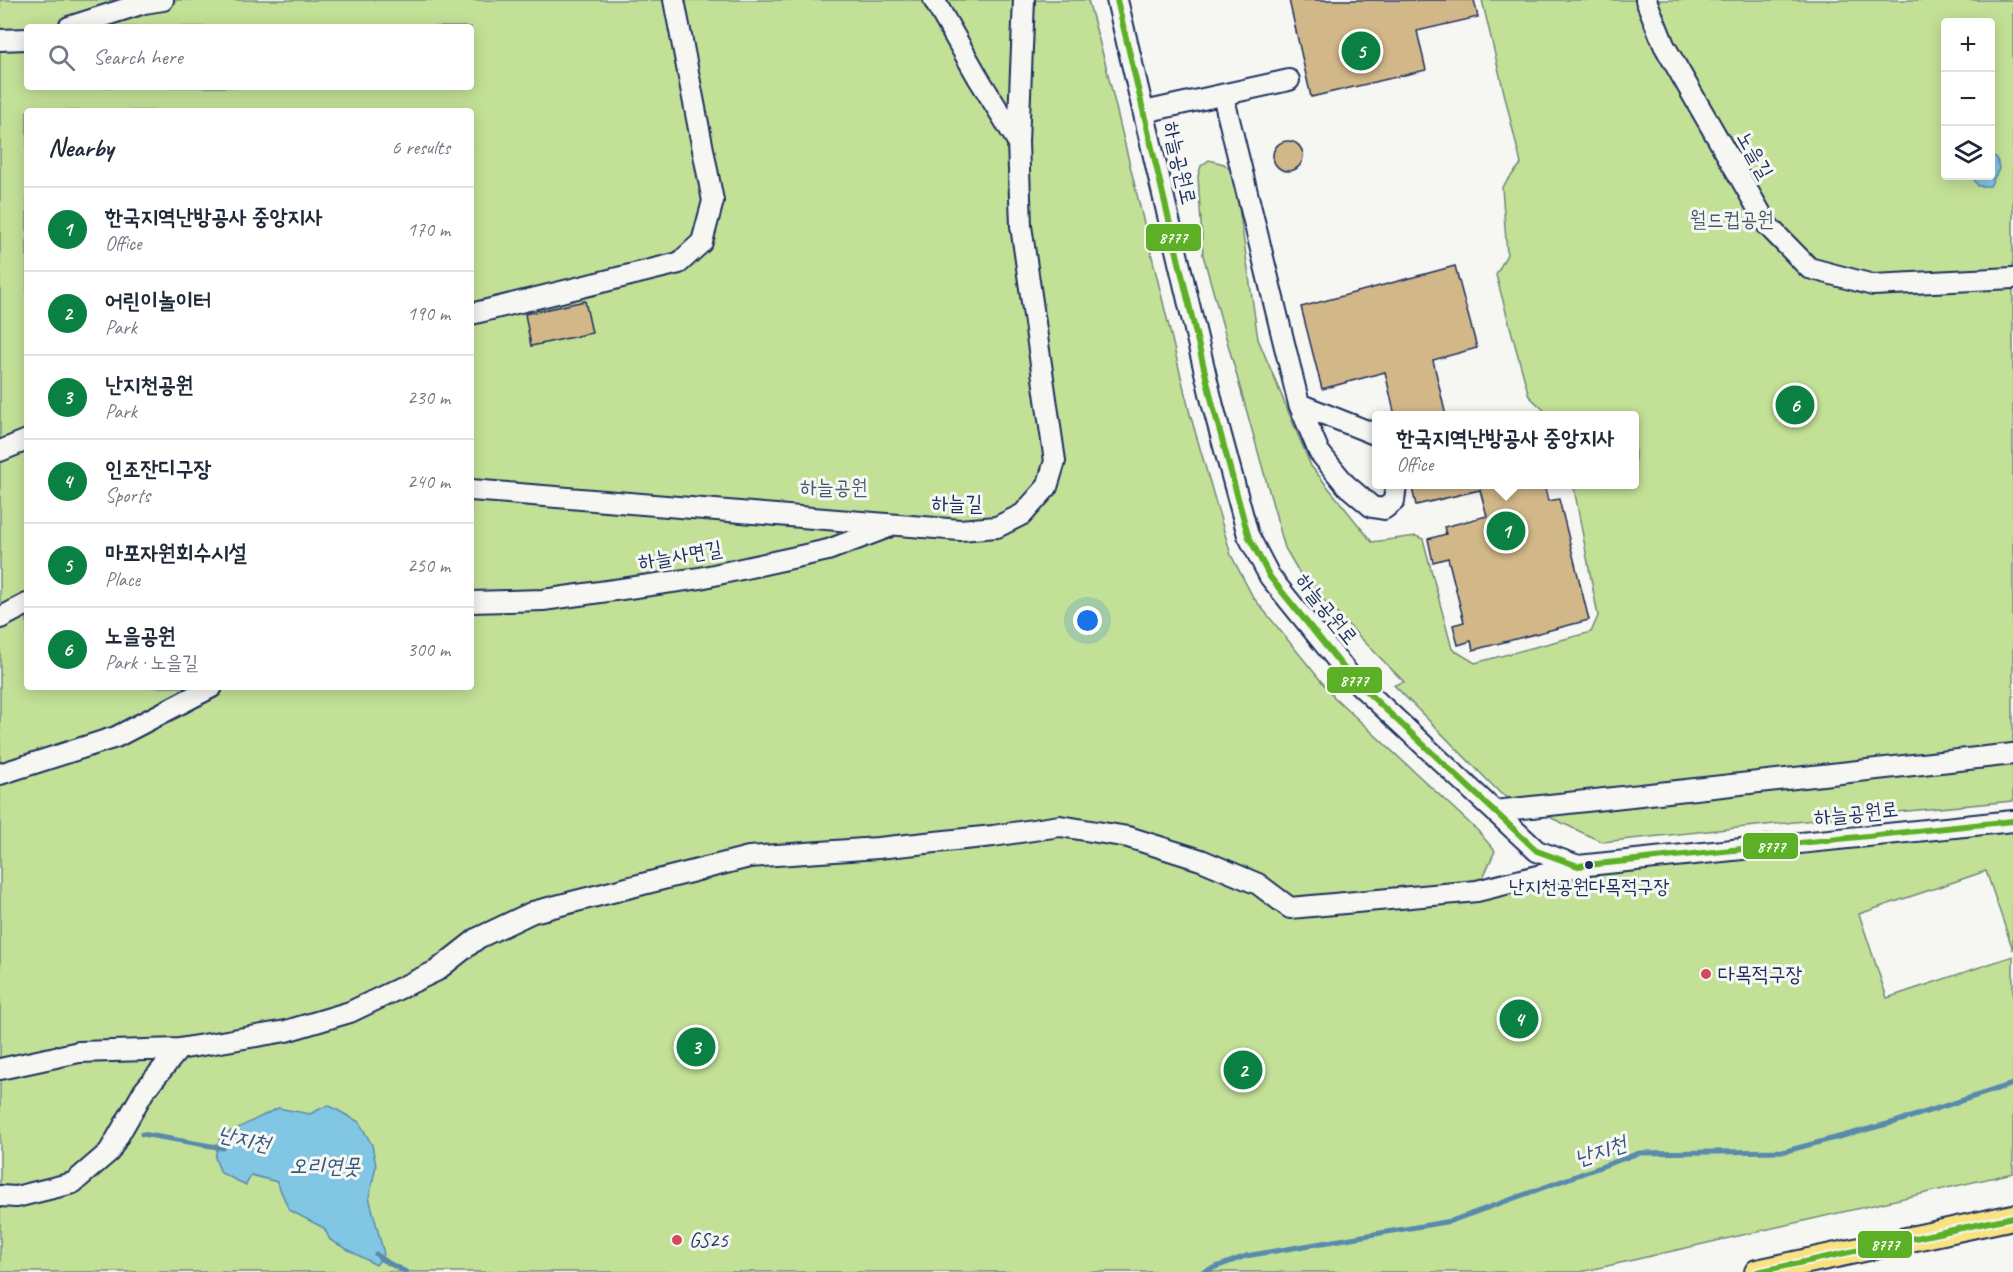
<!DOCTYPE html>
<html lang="en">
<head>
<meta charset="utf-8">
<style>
  :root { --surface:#fff; --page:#f6f6f7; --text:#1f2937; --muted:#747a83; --line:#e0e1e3; --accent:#0b8043 }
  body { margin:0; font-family:Caveat,"Poor Story",sans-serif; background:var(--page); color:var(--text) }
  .controls { position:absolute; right:18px; top:18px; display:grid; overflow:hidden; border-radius:6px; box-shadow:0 3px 15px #0003 }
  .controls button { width:54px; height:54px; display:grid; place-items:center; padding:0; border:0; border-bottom:2px solid var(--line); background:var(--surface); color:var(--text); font:30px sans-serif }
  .you { position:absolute; left:1088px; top:621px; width:21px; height:21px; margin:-15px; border:4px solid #fff; border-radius:50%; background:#1a73e8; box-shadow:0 0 0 9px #1a73e833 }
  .badge { display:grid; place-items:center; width:39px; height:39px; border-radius:50%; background:var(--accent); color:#fff; font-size:20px; font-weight:700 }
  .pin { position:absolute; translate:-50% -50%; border:3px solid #fff; box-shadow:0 2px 6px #0006 }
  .popup { position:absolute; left:1372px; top:411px; width:267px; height:78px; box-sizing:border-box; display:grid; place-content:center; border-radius:6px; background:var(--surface); filter:drop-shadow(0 2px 4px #0005); font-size:20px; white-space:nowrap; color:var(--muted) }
  .popup b { font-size:22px; color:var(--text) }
  .popup::after { content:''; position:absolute; left:50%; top:100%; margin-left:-12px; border:12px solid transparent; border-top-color:var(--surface) }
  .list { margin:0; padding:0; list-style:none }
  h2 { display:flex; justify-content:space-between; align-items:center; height:78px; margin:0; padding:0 24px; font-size:26px }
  h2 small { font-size:20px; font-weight:400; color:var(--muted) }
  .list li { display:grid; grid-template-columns:39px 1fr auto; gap:18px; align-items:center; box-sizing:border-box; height:84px; padding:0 24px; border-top:2px solid var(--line) }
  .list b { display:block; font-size:22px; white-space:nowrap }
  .list p { margin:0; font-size:20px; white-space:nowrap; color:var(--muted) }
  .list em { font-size:20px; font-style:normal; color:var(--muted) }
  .icon { flex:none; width:33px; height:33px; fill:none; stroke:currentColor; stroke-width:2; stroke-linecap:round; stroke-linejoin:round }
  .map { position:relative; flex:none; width:2013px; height:1272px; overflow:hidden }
  .search { position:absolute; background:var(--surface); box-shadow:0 3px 15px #0003; left:24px; top:24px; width:450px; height:66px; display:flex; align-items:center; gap:15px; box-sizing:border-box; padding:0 21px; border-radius:6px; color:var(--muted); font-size:22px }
  .panel { position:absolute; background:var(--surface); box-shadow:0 3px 15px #0003; left:24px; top:108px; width:450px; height:582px; border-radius:6px }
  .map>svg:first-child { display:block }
  .green { fill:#c3e097; stroke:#6f887a; stroke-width:1.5; fill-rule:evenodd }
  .water { fill:#81c6e2; stroke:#588aad; stroke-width:1.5 }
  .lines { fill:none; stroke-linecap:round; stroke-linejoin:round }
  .stream { stroke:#588aad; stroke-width:5 }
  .building { fill:#d2b788; stroke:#1b2f5e; stroke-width:1.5 }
  .minor-casing { stroke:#1b2f5e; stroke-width:24 }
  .major-casing { stroke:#1b2f5e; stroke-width:28 }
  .minor { stroke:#f6f6f2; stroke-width:20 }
  .major { stroke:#f8e281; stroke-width:24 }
  .bus-1-casing { stroke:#f6f6f2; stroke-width:10 }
  .bus-1 { stroke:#5bb025; stroke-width:6 }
  .bus-dot { fill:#1b2f5e; stroke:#f6f6f2; stroke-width:2 }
  .poi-dot { fill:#d1495b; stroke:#f6f6f2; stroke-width:2 }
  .labels { text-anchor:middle; stroke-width:6; stroke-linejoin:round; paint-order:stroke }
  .bus-label { font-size:20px; fill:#1b2f5e; stroke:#f6f6f2 }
  .street-label { font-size:21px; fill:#1b2f5e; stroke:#f6f6f2 }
  .park-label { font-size:21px; fill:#455b6c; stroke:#f6f6f2 }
  .poi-label { font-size:21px; fill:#1b2f5e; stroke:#f6f6f2; text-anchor:start }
  .water-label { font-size:22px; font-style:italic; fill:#34557f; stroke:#f6f6f2 }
  .line-badge { stroke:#f6f6f2; stroke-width:2 }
  .badge-label { font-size:16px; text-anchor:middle; font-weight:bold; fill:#fff }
</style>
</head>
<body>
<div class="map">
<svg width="2013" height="1272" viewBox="0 0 2013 1272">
  <rect width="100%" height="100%" fill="#f6f6f2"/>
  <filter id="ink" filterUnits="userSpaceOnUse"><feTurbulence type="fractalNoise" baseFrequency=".0167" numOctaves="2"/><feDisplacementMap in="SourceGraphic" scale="12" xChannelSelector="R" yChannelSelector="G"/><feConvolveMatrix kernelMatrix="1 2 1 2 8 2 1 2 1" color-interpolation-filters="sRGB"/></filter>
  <g filter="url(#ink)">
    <path class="green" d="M0,0H1088L1105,62L1190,414L1231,555L1253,597L1334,697L1478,831L1495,851L1477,891L1578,866L2013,821V950L1986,871L1859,914L1887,998L2013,956V1173L1581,1272H0ZM27,27H471V87H27ZM27,111H471V687H27Z
      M1482,0H2013V801L1833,818L1602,842L1501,794L1394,685L1404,682L1303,579L1285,548L1203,255L1198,176L1201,166L1209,160L1224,164L1234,173L1258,339L1311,466L1372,542L1416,536L1423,539L1452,649L1475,663L1591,632L1598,616L1574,488L1570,485L1635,484V416L1549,415L1529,396L1496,275L1507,254L1502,187L1521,164ZM1946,22H1990V176H1946Z"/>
    <path class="water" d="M1991,155L1997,158L1999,169L1990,186H1978L1972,176H1990Z
      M328,1105L359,1122L372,1145L376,1166L369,1197L384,1254L376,1265L330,1240L324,1228L289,1210L277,1182L251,1175L246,1185L221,1173L215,1158L220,1137L278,1108L310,1114Z"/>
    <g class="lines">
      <path class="stream" d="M142,1134L223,1148
        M376,1254L381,1259L406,1272
        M1202,1272L1246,1256L1451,1221L1639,1153L1786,1151L1895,1122L2013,1084"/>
    </g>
    <path class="building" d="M1289,0H1474L1478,17L1417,31L1426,70L1311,97Z
      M1273 156a15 15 0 1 1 30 0a15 15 0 1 1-30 0Z
      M1455,266L1477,348L1433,360L1446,416H1395L1385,372L1322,389L1301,307Z
      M585,301L592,333L531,346L525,314Z
      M1411,484H1544L1548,501L1559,499L1589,620L1473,650L1471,641L1458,645L1453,625L1464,622L1448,558L1433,562L1428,539L1446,534L1444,527L1487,516L1480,490L1416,505Z"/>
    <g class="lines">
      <g class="minor-casing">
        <path id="minor" d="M934,0L979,79L1018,142
          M1117,0L1213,406L1248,535L1270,577L1351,677L1537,851L1578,866L2013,821
          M1646,0L1664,45L1768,226L1809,268L1873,285L2013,278
          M69,27L144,3L163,0
          M0,40L27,39
          M1223,95L1299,404L1319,452L1346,485L1372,507L1384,509L1394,501L1396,484
          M1144,112L1289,80
          M471,314L679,263L702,242L713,201L674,0
          M1299,404L1377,435
          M0,451L27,440
          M471,490L960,530L997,527L1023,514L1047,487L1055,461L1021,226L1018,142L1024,0
          M471,602L543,600L700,578L828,550L886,528
          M0,618L27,604
          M0,774L116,737L212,687
          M1495,811L2013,754
          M0,1069L79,1052L179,1049L286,1031L350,1012L436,971L478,938L533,912L749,857L878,848L993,836L1060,826L1128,837L1201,860L1258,884L1290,908L1477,891L1578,866
          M0,1196L16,1197L73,1183L109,1152L144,1091L179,1049"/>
      </g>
      <g class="major-casing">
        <path id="major" d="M1757,1272L2013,1217"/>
      </g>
      <use href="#minor" class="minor"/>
      <use href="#major" class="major"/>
      <g class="bus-1-casing">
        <path id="bus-1" d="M1117,0L1213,406L1248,535L1270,577L1351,677L1537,851L1578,866L2013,821
          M1757,1272L2013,1217"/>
      </g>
      <use href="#bus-1" class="bus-1"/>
    </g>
  </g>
  <circle class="bus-dot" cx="1589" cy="865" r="5"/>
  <g class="poi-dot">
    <circle cx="1706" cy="974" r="6"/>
    <circle cx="677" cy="1240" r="6"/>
  </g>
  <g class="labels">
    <g class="bus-label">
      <text x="1589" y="893">난지천공원다목적구장</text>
    </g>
    <g class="street-label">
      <text transform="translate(1755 155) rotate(60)" y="7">노을길</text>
      <text transform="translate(1180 163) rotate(77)" y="7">하늘공원로</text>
      <text x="957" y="510">하늘길</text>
      <text transform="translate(680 555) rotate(-10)" y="7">하늘사면길</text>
      <text transform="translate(1327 609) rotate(51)" y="7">하늘공원로</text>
      <text transform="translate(1856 813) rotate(-6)" y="7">하늘공원로</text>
    </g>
    <g class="park-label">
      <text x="1732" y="226">월드컵공원</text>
      <text x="834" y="494">하늘공원</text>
    </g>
    <g class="poi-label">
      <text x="1718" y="981">다목적구장</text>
      <text x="689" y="1247">GS25</text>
    </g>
    <g class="water-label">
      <text transform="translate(244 1138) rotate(12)" y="8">난지천</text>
      <text transform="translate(1600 1150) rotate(-19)" y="8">난지천</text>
      <text x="325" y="1173">오리연못</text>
    </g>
  </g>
  <g class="line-badge">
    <rect x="1145" y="223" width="57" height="29" rx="6" fill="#5bb025"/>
    <rect x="1326" y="666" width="57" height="28" rx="6" fill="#5bb025"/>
    <rect x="1742" y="832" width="57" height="28" rx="6" fill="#5bb025"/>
    <rect x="1857" y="1230" width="56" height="29" rx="6" fill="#5bb025"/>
  </g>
  <g class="badge-label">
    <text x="1173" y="243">8777</text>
    <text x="1354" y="686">8777</text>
    <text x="1771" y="852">8777</text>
    <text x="1885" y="1250">8777</text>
  </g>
</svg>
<div class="controls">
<button>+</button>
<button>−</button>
<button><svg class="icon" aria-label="layers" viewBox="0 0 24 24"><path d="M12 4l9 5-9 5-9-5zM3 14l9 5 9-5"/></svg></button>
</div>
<div class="you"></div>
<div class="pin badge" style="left:1506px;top:531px">1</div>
<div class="popup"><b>한국지역난방공사 중앙지사</b>Office</div>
<div class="pin badge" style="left:1243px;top:1070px">2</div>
<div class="pin badge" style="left:696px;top:1047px">3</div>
<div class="pin badge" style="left:1519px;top:1019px">4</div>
<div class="pin badge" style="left:1361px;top:51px">5</div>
<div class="pin badge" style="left:1795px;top:405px">6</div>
<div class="search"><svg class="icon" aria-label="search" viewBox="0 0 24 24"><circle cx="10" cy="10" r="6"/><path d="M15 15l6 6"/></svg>Search here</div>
<section class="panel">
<h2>Nearby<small>6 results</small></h2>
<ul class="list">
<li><span class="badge">1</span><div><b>한국지역난방공사 중앙지사</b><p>Office</p></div><em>170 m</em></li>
<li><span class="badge">2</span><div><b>어린이놀이터</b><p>Park</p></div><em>190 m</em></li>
<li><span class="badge">3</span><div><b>난지천공원</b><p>Park</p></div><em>230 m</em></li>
<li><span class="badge">4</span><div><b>인조잔디구장</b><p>Sports</p></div><em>240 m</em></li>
<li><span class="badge">5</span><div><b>마포자원회수시설</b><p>Place</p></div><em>250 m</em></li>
<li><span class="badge">6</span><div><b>노을공원</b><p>Park · 노을길</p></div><em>300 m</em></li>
</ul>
</section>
</div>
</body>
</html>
